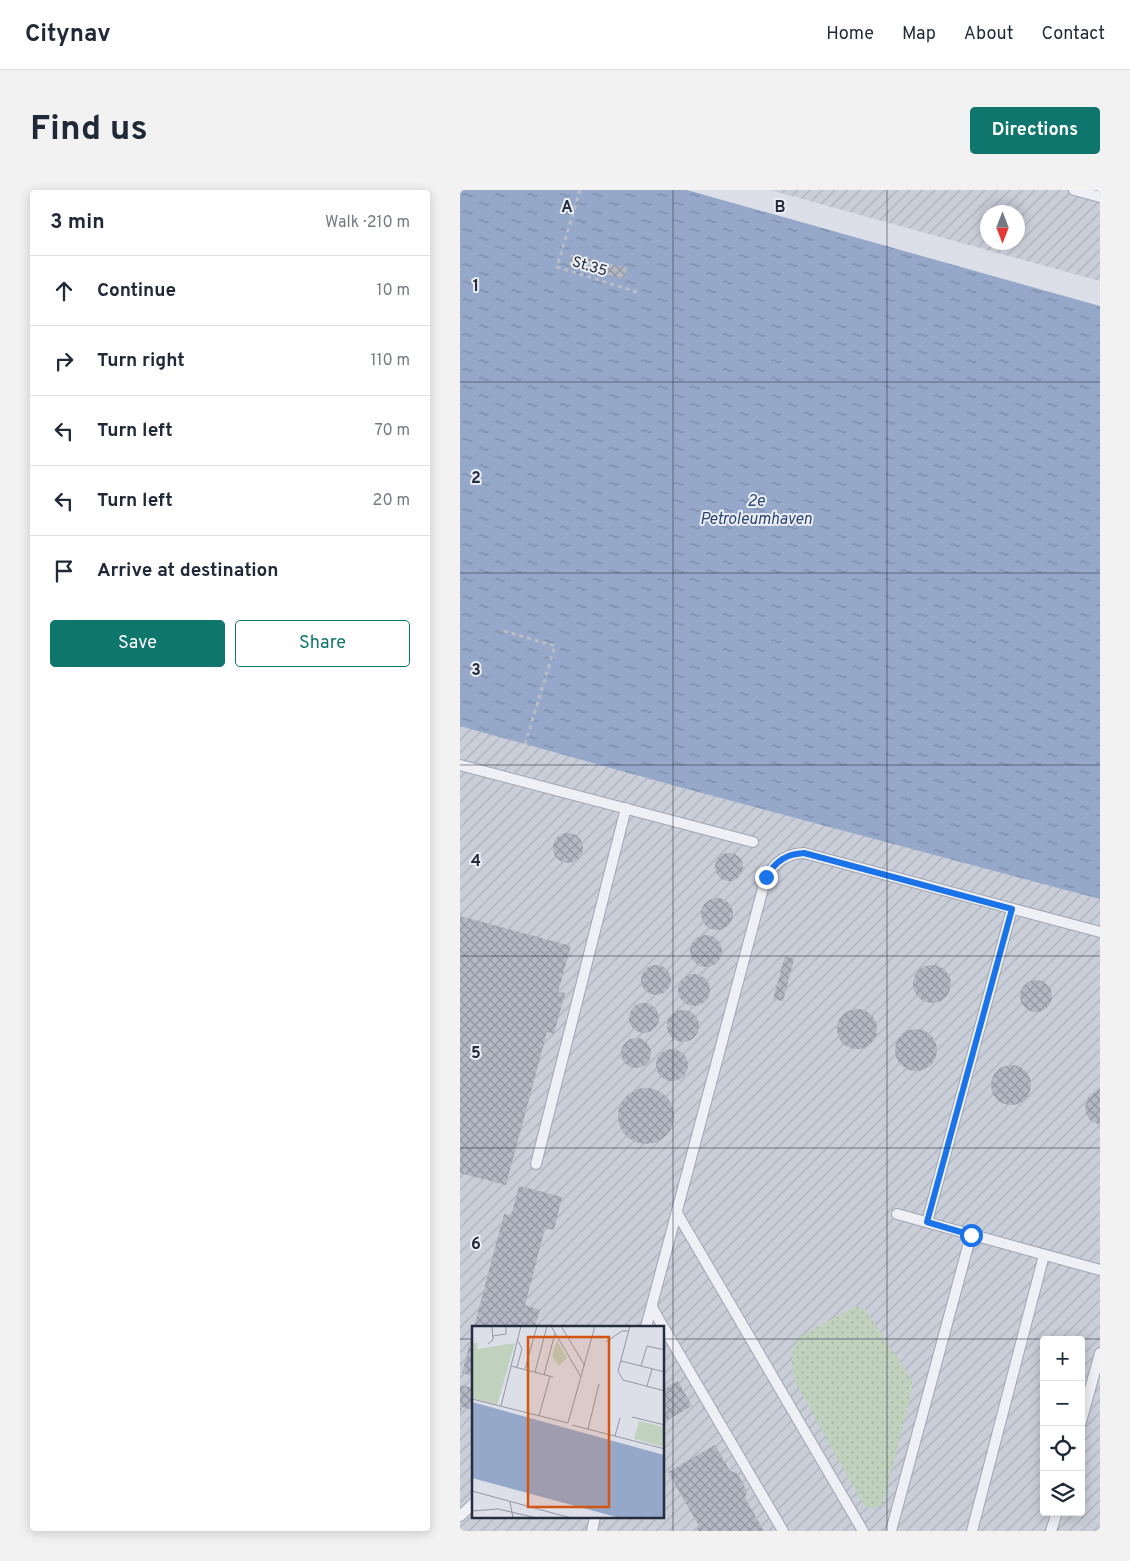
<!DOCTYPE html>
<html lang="en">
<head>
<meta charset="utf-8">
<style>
  :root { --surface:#fff; --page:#f2f2f3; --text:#1f2937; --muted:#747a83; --line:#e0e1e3; --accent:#0f766e }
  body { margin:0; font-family:Overpass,sans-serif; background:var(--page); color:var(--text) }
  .controls { position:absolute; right:15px; bottom:15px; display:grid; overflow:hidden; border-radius:5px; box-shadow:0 2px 12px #0003 }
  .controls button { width:45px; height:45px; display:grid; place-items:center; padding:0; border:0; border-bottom:1px solid var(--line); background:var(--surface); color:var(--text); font:25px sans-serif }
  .compass { position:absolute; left:520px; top:15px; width:45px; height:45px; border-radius:50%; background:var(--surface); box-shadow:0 2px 12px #0003; rotate:180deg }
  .stop { position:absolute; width:15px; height:15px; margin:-11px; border:4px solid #1a73e8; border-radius:50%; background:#fff }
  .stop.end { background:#1a73e8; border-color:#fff; box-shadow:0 1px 5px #0008 }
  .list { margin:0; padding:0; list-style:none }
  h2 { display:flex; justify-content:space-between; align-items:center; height:65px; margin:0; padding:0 20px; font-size:21px }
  h2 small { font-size:16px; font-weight:400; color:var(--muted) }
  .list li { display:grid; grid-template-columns:32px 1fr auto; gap:15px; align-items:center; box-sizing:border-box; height:70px; padding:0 20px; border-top:1px solid var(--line) }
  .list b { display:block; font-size:19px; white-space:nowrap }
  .list em { font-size:16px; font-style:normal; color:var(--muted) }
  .actions { display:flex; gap:10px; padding:15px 20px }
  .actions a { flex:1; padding:11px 0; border:1px solid var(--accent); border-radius:5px; text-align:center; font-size:18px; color:var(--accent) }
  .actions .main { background:var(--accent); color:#fff }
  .icon { flex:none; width:28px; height:28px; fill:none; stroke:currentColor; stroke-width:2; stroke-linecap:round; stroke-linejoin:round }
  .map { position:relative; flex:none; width:640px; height:1341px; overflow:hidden; border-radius:5px }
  header { display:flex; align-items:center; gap:30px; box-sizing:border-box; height:70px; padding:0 25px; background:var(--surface); border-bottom:1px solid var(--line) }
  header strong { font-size:24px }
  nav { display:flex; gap:28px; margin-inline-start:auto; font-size:18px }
  .intro { display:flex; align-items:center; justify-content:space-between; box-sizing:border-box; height:120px; padding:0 30px }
  h1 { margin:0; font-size:35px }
  .button { padding:12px 22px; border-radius:5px; background:var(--accent); color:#fff; font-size:18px; font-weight:700 }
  main { display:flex; gap:30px; padding:0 30px }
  aside { flex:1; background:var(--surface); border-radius:5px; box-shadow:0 2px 12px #0003 }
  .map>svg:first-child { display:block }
  .industrial { fill:url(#industrial-furrows); fill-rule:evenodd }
  .grass { fill:url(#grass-dots) }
  .water { fill:url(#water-ripples) }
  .building { fill:url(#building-cross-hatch) }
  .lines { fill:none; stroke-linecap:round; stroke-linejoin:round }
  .service-casing { stroke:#a1a6b1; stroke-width:12 }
  .path { stroke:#babdc5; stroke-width:3; stroke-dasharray:4 4; stroke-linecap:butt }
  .service { stroke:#eff0f5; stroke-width:10 }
  .route { stroke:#1a73e8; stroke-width:6 }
  .grid { fill:none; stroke:#252c3e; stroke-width:1; stroke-opacity:0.55 }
  .labels { text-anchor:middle; stroke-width:4; stroke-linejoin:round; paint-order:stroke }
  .street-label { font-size:15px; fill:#252c3e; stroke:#ebeef5 }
  .water-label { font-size:16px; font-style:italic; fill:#2e4573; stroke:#ebeef5 }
  .inset-road { fill:none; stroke:#9397a3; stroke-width:1 }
  .view { fill:#d45411; fill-opacity:0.15; stroke:#d45411; stroke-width:2.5 }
  .inset-edge { fill:none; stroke:#252c3e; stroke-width:2.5 }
  .grid-label { font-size:16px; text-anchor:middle; font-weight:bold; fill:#252c3e; stroke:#ebeef5; stroke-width:4; stroke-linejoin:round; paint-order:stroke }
</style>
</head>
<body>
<header>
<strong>Citynav</strong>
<nav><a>Home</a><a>Map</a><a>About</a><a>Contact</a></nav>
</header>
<div class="intro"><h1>Find us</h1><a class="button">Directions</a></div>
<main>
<aside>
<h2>3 min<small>Walk · 210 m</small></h2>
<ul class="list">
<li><svg class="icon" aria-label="ahead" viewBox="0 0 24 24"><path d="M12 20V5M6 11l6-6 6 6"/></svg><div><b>Continue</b></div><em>10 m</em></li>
<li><svg class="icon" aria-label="right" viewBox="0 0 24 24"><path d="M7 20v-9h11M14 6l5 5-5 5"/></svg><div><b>Turn right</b></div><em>110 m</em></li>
<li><svg class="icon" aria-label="left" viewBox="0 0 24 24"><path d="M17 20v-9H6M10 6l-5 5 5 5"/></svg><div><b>Turn left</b></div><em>70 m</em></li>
<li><svg class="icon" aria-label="left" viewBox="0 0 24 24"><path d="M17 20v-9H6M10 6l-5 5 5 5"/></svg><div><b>Turn left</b></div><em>20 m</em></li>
<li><svg class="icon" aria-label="arrive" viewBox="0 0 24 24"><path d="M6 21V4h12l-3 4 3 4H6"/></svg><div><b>Arrive at destination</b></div></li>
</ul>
<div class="actions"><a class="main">Save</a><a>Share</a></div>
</aside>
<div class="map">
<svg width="640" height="1341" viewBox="0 0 640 1341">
  <defs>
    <pattern id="industrial-furrows" width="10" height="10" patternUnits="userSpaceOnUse" patternTransform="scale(1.25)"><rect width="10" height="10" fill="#caced9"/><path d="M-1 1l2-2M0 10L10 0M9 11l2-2" fill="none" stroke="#adb1bb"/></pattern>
    <pattern id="grass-dots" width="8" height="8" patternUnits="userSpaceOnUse" patternTransform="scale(1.25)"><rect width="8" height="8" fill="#c0d1bd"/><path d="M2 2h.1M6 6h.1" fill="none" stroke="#a5b4a4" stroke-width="1.8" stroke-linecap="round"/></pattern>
    <pattern id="water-ripples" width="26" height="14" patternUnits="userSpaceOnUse" patternTransform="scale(1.25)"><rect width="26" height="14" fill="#95a8c9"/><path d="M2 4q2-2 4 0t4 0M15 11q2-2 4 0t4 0" fill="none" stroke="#7989a5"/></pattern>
    <pattern id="building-cross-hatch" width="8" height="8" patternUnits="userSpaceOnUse" patternTransform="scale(1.25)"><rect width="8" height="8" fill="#b3b8c4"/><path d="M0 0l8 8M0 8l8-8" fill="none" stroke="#9196a1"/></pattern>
  </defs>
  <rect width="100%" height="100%" fill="#dcdfe7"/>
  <path class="industrial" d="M310,0H640V91L469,44ZM528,22H558V52H528Z
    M0,533L640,707V1341H0ZM14,1137H204V1327H14ZM584,1150H621V1322H584Z"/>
  <path class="grass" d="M395,1116L405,1119L452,1190V1200L423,1315L412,1319L404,1315L335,1192C332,1178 329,1163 338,1150C341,1144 386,1122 395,1116Z"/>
  <path class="water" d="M0,0H227L640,116V709L212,595L0,536Z"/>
  <path class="building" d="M111,64L167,78L164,89L109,75Z
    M93 658a15 15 0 1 1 30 0a15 15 0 1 1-30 0Z
    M255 677a14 14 0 1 1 28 0a14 14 0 1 1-28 0Z
    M241 724a16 16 0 1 1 32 0a16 16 0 1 1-32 0Z
    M0,726L111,756L98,802L105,803L94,844L87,842L46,995L0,983Z
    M230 761a16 16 0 1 1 32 0a16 16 0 1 1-32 0Z
    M325,766L334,769L323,811L313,809Z
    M181 790a15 15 0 1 1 30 0a15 15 0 1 1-30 0Z
    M453 794a19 19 0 1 1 38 0a19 19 0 1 1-38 0Z
    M218 800a16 16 0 1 1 32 0a16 16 0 1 1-32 0Z
    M560 806a16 16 0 1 1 32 0a16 16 0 1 1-32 0Z
    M169 828a15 15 0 1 1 30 0a15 15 0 1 1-30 0Z
    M377 839a20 20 0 1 1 40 0a20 20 0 1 1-40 0Z
    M207 836a16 16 0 1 1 32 0a16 16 0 1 1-32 0Z
    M435 860a21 21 0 1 1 42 0a21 21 0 1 1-42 0Z
    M161 863a15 15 0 1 1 30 0a15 15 0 1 1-30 0Z
    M196 875a16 16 0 1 1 32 0a16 16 0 1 1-32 0Z
    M531 895a20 20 0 1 1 40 0a20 20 0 1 1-40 0Z
    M158 926a28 28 0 1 1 56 0a28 28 0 1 1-56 0Z
    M640,899V935L630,930L626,924L625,917L629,906Z
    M59,996L102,1007L94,1040L85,1038L65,1115L80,1120L75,1137H14L44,1024L51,1026Z
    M13,1142H14V1186L2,1183Z
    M218,1191L232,1216L204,1232V1199Z
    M0,1195L14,1198V1220L2,1217L0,1223Z
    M255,1255L270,1281L277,1283L287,1301L285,1308L304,1341H238L237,1339L239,1336L208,1282Z"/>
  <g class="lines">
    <g class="service-casing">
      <path id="service" d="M614,0L640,7
        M0,575L293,652
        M76,974L166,618
        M217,1023L403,1341
        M437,1024L640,1080
        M467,1032L552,719
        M192,1117L203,1137
        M186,1137L306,687C316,671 326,664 344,663L640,742
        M204,1138L323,1341
        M621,1232L640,1163
        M0,1326L14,1313
        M132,1341L135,1327
        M431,1341L511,1045
        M512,1341L584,1065
        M591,1341L597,1322"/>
    </g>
    <path class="path" d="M120,0L97,77L177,102
      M44,441L95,456L65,554"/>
    <use href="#service" class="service"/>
  </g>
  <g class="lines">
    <path class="route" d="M306,687C316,671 326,664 344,663L552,719L467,1032L511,1045"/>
  </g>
  <path class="grid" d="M213,0V1341M427,0V1341M0,192H640M0,383H640M0,575H640M0,766H640M0,958H640M0,1149H14M204,1149H640"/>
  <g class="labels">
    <g class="street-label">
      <text transform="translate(130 76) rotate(17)" y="5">St.35</text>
    </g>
    <g class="water-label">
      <text x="296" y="316">2e<tspan x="296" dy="18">Petroleumhaven</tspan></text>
    </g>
  </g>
  <g transform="translate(12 1136)">
    <rect width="192" height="192" fill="#dcdfe7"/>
    <path d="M85,14L95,32L87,40L80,30ZM0,17H5L6,23L43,17L25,79L0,72ZM167,95L192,101V121L162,113Z" fill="#c0d1bd"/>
    <path d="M0,26H21L32,34L21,76L0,69V53L4,45H10L12,57L5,66L20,68L23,63L19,57L23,54L14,45L17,42L23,43L25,37L17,33L14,40L5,41L6,32L0,31Z" fill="#c0d1bd"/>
    <path d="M0,76L192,129V192H148L0,152Z" fill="#95a8c9"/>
    <path class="inset-road" d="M79,0L109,51M89,0L113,40M158,0L146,45L151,54L193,65M21,10L34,8V0M134,16L150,5H157M16,18L21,14L20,0M149,35L193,46M39,40L81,51M169,40L175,20L193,24M45,41L50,23L46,15M53,43L65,0M63,46L75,0M72,49L83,7M175,60L180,43M0,73L96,97L123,0M29,80L49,0M67,90L78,50M160,91L193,99M100,99L193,123M116,103L127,58M143,110L148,92M0,165L99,192M38,176L41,192M0,185L26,183L65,192"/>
    <path class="view" d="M56,11H137V181H56Z"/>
    <rect width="192" height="192" class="inset-edge"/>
  </g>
  <g class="grid-label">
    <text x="107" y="22">A</text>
    <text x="320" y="22">B</text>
    <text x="16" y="101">1</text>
    <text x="16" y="293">2</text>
    <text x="16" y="485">3</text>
    <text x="16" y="676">4</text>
    <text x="16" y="868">5</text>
    <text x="16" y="1059">6</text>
  </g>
</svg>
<div class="controls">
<button>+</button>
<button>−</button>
<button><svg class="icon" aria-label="locate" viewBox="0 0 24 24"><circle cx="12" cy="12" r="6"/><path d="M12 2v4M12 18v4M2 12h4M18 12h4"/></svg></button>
<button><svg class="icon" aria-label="layers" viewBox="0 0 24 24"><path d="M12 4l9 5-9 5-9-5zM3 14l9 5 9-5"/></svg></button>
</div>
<svg class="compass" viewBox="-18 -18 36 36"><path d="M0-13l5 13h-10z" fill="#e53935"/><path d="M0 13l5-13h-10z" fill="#747a83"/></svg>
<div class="stop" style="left:511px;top:1045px"></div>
<div class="stop end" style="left:306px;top:687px"></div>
</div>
</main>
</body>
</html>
